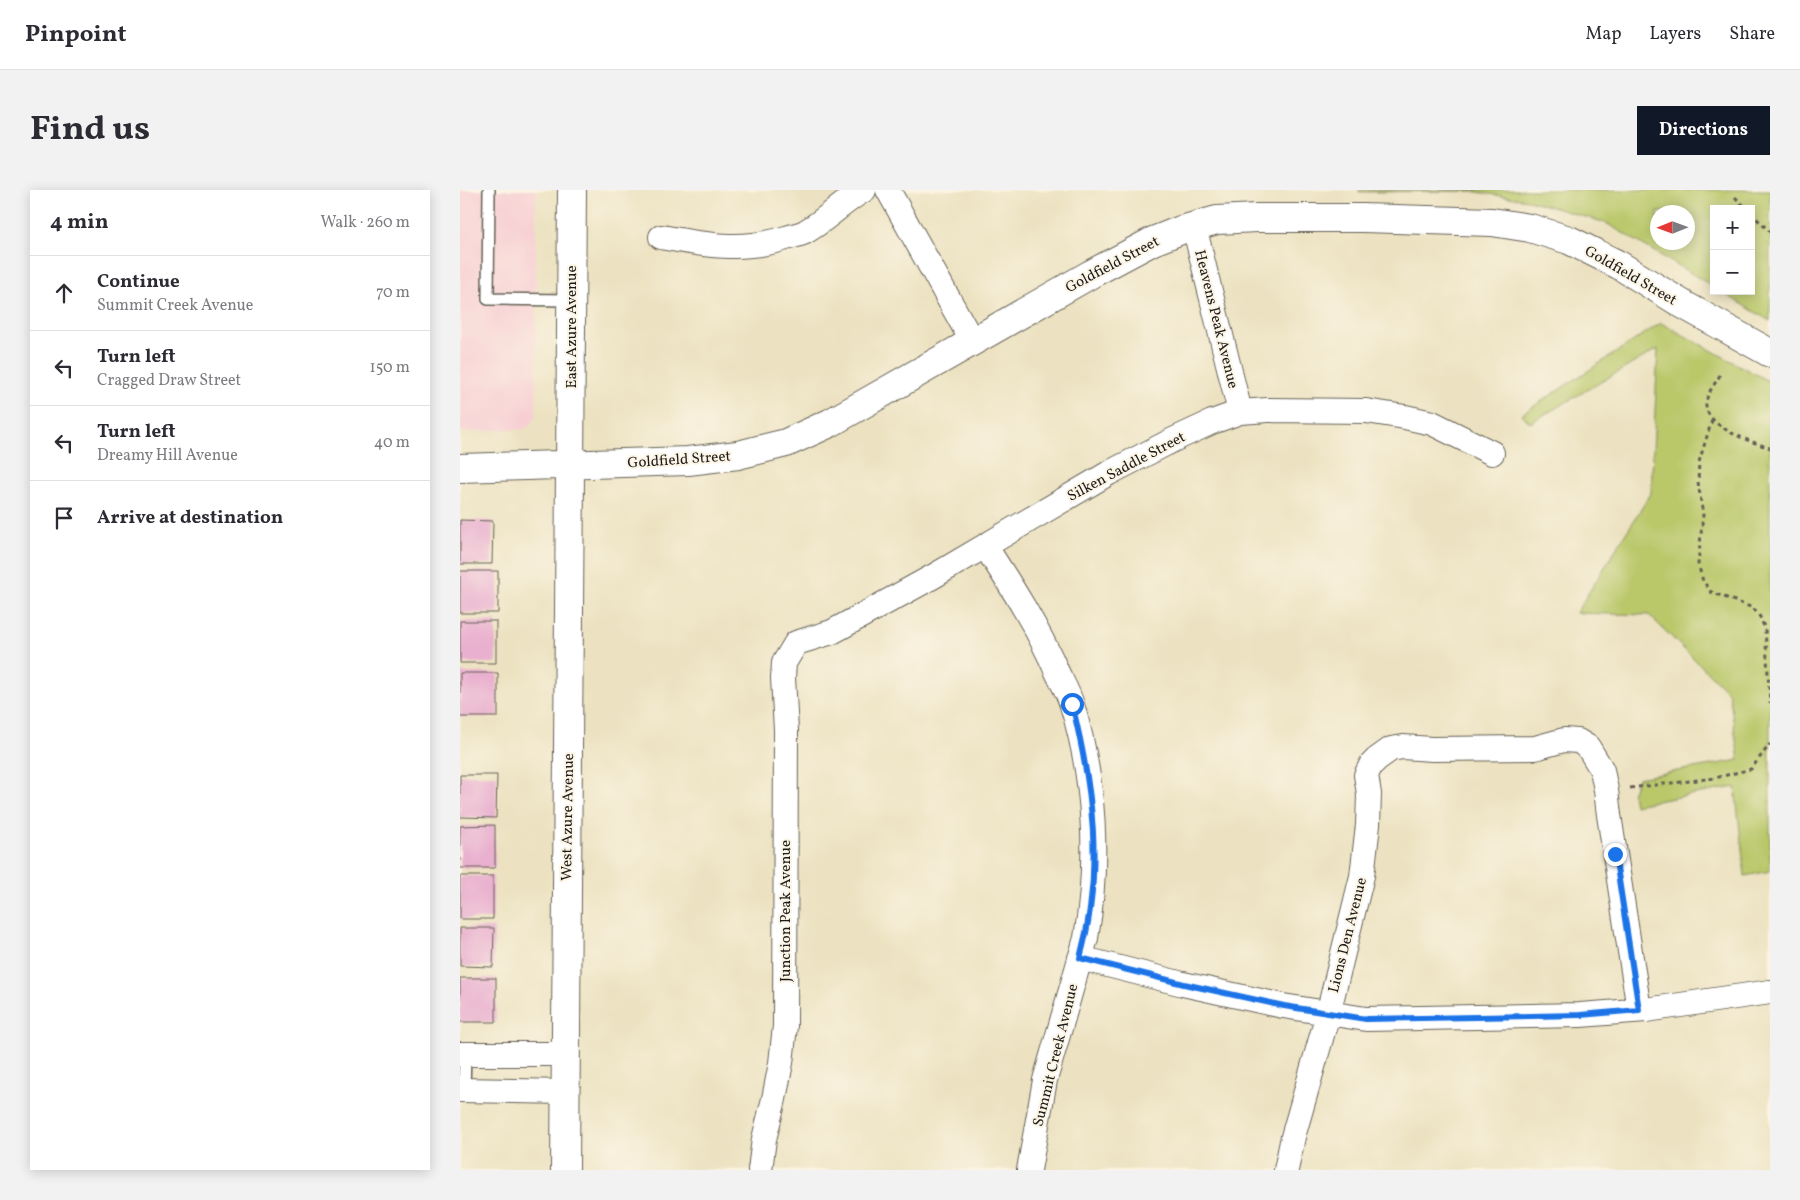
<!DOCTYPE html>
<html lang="en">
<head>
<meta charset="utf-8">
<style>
  :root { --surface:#fff; --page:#f2f2f3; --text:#2b2b33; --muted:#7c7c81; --line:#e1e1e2; --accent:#111827 }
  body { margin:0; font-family:Vollkorn,serif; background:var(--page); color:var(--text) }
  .controls { position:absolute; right:15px; top:15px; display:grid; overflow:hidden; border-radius:0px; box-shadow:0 2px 12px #0003 }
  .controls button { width:45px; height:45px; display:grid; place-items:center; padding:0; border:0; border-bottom:1px solid var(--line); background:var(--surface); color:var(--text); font:25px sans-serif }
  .compass { position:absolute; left:1190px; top:15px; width:45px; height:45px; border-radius:50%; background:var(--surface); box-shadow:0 2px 12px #0003; rotate:269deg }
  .stop { position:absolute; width:15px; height:15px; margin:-11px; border:4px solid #1a73e8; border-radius:50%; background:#fff }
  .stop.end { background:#1a73e8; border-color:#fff; box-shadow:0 1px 5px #0008 }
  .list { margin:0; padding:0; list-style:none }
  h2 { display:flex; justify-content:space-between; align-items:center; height:65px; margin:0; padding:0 20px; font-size:21px }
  h2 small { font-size:16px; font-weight:400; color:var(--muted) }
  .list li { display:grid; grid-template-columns:32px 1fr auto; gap:15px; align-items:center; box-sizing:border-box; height:75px; padding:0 20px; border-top:1px solid var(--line) }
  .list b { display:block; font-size:19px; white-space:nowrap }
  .list p { margin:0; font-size:16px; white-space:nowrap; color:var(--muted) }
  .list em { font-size:16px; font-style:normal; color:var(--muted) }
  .icon { flex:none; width:28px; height:28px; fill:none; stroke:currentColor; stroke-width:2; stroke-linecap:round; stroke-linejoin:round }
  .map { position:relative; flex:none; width:1310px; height:980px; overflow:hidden; border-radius:0px }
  header { display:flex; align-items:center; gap:30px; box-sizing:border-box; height:70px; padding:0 25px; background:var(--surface); border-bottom:1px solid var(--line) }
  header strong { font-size:24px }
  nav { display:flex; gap:28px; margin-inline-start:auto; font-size:18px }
  .intro { display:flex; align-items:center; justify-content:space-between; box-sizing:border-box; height:120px; padding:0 30px }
  h1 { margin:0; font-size:35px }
  .button { padding:12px 22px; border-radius:0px; background:var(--accent); color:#fff; font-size:18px; font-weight:700 }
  main { display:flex; gap:30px; padding:0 30px }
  aside { flex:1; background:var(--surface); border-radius:0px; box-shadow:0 2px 12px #0003 }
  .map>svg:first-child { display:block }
  .built { fill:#f7cfd3 }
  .green { fill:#bac86a; stroke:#6b7243; fill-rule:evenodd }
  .building { fill:#e9b0cf }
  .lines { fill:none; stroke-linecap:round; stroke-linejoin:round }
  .lane-casing { stroke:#656156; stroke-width:14 }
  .street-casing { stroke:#656156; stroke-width:26 }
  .secondary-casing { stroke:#656156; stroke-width:30 }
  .path { stroke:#656156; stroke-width:3; stroke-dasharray:4 4; stroke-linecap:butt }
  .lane { stroke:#fff; stroke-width:11 }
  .street { stroke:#fff; stroke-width:24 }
  .secondary { stroke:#fff; stroke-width:28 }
  .route { stroke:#1a73e8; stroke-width:6 }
  .labels { text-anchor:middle; stroke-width:4; stroke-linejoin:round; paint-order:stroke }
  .street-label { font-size:15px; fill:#1c1c1c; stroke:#fcf5e5 }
</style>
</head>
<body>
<header>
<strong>Pinpoint</strong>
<nav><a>Map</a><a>Layers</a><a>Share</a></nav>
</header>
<div class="intro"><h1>Find us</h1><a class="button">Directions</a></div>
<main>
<aside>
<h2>4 min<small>Walk · 260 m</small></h2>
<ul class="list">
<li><svg class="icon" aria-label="ahead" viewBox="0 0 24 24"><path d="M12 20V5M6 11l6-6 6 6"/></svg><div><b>Continue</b><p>Summit Creek Avenue</p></div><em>70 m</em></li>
<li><svg class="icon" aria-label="left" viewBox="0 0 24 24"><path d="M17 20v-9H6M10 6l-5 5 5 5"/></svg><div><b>Turn left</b><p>Cragged Draw Street</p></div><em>150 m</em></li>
<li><svg class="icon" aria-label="left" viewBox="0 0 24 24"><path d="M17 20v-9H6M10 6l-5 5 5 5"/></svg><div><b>Turn left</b><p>Dreamy Hill Avenue</p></div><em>40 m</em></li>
<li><svg class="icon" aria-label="arrive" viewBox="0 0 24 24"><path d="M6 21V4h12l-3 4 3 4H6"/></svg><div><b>Arrive at destination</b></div></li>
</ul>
</aside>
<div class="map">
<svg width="1310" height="980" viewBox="0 0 1310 980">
  <rect width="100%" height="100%" fill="#fcf5e5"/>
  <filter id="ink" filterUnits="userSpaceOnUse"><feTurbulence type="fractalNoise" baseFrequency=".02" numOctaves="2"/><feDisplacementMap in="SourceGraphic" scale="10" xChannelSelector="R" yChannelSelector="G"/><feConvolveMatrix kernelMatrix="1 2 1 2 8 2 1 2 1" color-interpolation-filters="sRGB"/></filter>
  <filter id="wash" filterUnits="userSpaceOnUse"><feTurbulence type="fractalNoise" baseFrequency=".0096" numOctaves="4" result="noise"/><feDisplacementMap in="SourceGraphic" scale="20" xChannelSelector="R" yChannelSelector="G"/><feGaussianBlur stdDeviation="1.12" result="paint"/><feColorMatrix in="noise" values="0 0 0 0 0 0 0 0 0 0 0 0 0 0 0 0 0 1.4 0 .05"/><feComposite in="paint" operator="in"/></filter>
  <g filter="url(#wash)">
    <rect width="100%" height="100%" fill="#ece2c1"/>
    <path class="built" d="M0,0H76V226L71,234L65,239L0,242Z"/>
    <path class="green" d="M899,0H1310V131L1260,101H1291V19H1254V97L1146,33L1068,10L1010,1L899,2ZM1198,22H1228V52H1198Z
      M1201,133L1310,192V681L1285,686L1275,597L1174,615L1172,604L1178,588L1279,570L1269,503L1189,425L1116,423L1191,303L1198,159L1070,233L1062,224Z"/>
    <g id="blocks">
      <path class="building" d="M0,330L33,331L32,374H0Z
        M0,381H38V423H0Z
        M0,431H36V473H0Z
        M0,483H38V527H0Z
        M0,585H37L36,628L0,627Z
        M35,635V678H0V636Z
        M0,686H33V729H0Z
        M0,738H34L33,777L0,776Z
        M0,788H36V832H0Z"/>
    </g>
  </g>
  <g filter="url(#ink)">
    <use href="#blocks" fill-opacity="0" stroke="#656156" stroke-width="1"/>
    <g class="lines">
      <g class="lane-casing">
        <path id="lane" d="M29,0L28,109L112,110
          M4,900L5,864"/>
      </g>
      <g class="street-casing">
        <path id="street" d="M428,0L512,151
          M734,36L780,222
          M201,47C245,55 283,62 326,48C332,46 339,45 345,42C366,30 383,12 404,0
          M525,356C552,397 578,438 598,484C603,494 609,504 612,515C635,590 639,671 626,748L585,890L569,980
          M620,768L723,794L823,816L906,829L1120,825L1186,820L1310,802
          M0,864H105
          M0,900L105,902
          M300,980L304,949L314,909L321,873L325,836L326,540L323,488L324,473L336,453L372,442L474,386L649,283L713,250L752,232L780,222L808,220L906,221L945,227L972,233L1032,263
          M826,980L833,947L868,824L902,686L908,635L909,604L906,585L911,575L917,569L931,559L943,557L972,559L1075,558L1104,550L1118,551L1128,557L1142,580L1146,600L1149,625L1179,820"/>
      </g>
      <g class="secondary-casing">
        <path id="secondary" d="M0,278L228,271L278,265L326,253L370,233L631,84L693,51L721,40L757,30L797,28H903L1032,32L1070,38L1109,50L1159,75L1224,115L1310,163
          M105,980L112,0"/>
      </g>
      <path class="path" d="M1275,7L1287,19
        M1291,23L1310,42
        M1260,185C1255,194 1247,203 1246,213C1244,237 1292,252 1310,258
        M1252,230L1239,272L1238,292L1243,325L1238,374L1243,391L1251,402L1293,418L1300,427L1305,439L1310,513
        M1170,598L1255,588L1291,579L1310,554"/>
      <use href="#lane" class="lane"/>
      <use href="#street" class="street"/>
      <use href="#secondary" class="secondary"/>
    </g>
  </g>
  <g class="lines" filter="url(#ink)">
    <path class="route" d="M612,514C633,599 644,681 620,768L724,794L824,816L906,829L1120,825L1179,820L1155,664"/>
  </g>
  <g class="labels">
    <g class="street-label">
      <text transform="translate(652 74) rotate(-28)" y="5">Goldfield Street</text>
      <text transform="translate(1171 85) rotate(30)" y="5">Goldfield Street</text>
      <text transform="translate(757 129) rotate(76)" y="5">Heavens Peak Avenue</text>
      <text transform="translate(111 137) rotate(-90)" y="5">East Azure Avenue</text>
      <text transform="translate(219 269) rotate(-4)" y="5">Goldfield Street</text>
      <text transform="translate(666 276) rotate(-28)" y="5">Silken Saddle Street</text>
      <text transform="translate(107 627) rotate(-89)" y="5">West Azure Avenue</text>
      <text transform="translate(325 721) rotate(-90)" y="5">Junction Peak Avenue</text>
      <text transform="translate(887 745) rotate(-76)" y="5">Lions Den Avenue</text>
      <text transform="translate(595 865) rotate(-76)" y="5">Summit Creek Avenue</text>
    </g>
  </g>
</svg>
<div class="controls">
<button>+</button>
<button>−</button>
</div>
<svg class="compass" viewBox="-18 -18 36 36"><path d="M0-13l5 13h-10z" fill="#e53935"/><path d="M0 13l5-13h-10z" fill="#7c7c81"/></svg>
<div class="stop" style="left:612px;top:514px"></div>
<div class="stop end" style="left:1155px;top:664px"></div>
</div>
</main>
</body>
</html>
